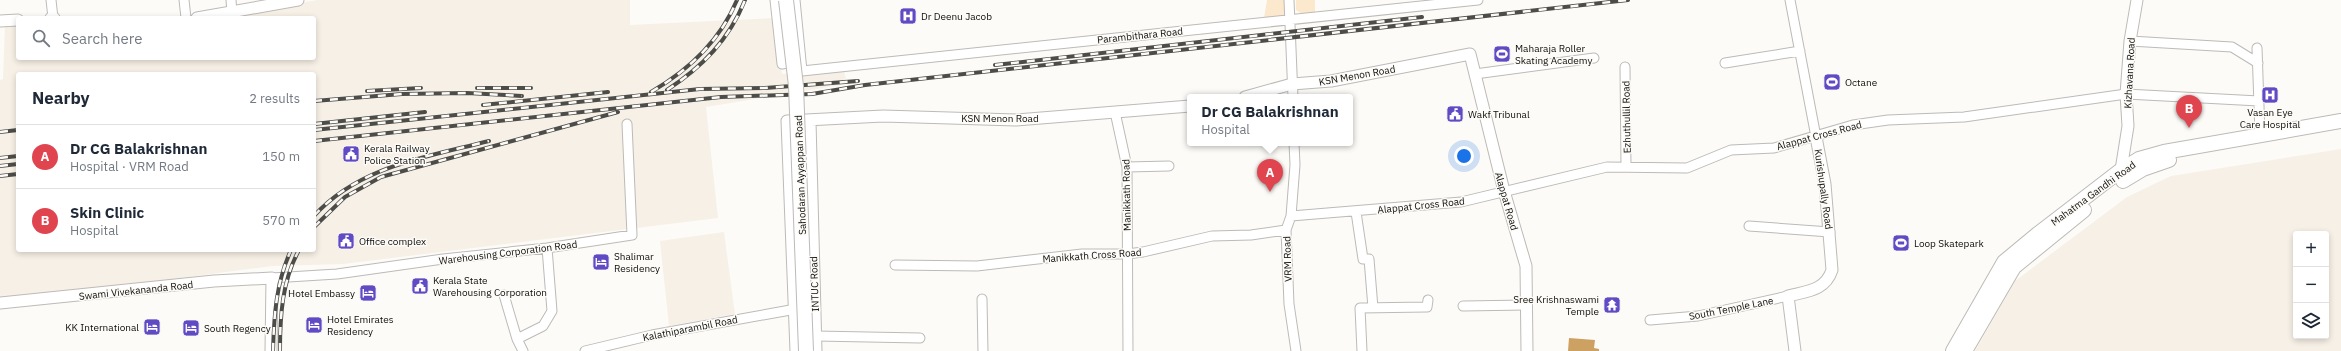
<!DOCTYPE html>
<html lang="en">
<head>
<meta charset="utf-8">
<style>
  :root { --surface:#fff; --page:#f2f2f3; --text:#1f2937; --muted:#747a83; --line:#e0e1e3; --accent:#604bc4 }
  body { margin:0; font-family:"IBM Plex Sans",sans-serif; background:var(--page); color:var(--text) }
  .controls { position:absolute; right:12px; bottom:12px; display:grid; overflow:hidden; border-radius:4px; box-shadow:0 2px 6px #0003 }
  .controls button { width:36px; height:36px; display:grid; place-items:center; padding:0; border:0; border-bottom:1px solid var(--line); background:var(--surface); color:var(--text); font:20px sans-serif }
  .you { position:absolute; left:1464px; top:156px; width:14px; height:14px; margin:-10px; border:3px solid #fff; border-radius:50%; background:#1a73e8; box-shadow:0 0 0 6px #1a73e833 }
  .badge { display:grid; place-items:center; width:26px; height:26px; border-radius:50%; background:var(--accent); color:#fff; font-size:13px; font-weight:700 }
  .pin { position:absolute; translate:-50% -33px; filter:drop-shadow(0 1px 2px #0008) }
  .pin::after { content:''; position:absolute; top:21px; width:14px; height:12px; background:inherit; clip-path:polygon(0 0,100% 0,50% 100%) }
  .popup { position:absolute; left:1187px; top:94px; width:166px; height:52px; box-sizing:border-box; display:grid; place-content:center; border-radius:4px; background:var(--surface); filter:drop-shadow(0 1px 3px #0005); font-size:13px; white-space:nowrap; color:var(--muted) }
  .popup b { font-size:15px; color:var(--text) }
  .popup::after { content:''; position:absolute; left:50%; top:100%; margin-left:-8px; border:8px solid transparent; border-top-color:var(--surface) }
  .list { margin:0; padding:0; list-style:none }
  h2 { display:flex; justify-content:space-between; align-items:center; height:52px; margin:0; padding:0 16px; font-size:17px }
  h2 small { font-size:13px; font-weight:400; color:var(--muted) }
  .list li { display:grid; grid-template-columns:26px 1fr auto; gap:12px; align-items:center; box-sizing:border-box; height:64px; padding:0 16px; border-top:1px solid var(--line) }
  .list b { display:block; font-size:15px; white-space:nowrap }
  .list p { margin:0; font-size:13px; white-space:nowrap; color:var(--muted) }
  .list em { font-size:13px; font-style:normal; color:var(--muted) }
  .icon { flex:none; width:22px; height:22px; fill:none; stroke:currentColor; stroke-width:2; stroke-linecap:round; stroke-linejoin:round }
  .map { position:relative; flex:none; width:2341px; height:351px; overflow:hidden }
  .search { position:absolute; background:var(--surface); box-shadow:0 2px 6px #0003; left:16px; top:16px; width:300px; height:44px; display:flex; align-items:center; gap:10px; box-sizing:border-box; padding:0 14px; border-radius:4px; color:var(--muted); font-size:15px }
  .panel { position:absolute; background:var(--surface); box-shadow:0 2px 6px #0003; left:16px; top:72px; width:300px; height:180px; border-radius:4px }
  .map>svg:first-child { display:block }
  .built { fill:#f7f0e6; fill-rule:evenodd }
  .green { fill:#fbe8cd }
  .water { fill:#cca161 }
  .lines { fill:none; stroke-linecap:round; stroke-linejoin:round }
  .minor-casing { stroke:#bdbab7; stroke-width:11 }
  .tertiary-casing { stroke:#bdbab7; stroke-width:13 }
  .primary-casing { stroke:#bdbab7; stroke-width:16 }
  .minor { stroke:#fff; stroke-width:9 }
  .tertiary { stroke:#fff; stroke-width:11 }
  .primary { stroke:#fff; stroke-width:14 }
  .rail-casing { stroke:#4c4c49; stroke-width:4 }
  .rail { stroke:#fdfbf7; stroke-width:2.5; stroke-dasharray:8; stroke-linecap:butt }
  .primary-bridge-casing { stroke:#bdbab7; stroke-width:16; stroke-linecap:butt }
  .primary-bridge { stroke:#fff; stroke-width:14 }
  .labels { text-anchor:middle; stroke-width:3; stroke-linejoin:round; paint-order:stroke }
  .poi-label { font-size:10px; fill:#0e0e0c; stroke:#fdfbf7; text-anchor:start }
  .street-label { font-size:10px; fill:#0e0e0c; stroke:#fdfbf7 }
</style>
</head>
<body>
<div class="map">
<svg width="2341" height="351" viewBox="0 0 2341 351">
  <rect width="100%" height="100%" fill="#fdfbf7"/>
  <path class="built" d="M317,0H630V25L774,18L782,74L844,71L847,84L706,107L718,218L343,264L272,266L0,302V80L3,79L5,26H18V58H314V18H218ZM18,74H314V250H18Z
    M2341,149V351H1975L2015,281L2127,197L2171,176ZM2296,234H2326V336H2296Z
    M724,232L735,314L669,326L660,241Z"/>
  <path class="green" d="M1267,0H1285L1286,16L1264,18Z
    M1296,0H1315V13L1302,14L1296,10Z"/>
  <path class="water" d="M1569,338L1595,340L1594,348L1599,349V351H1568Z"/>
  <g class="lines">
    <g class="minor-casing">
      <path id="minor" d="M51,0L53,18
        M184,0L186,18
        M231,0L232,13
        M775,0L782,64L798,61
        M795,0L802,71L1478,0
        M1289,0L1293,97
        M1790,0L1816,137
        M2130,41L2232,47L2258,63
        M2257,48L2260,135
        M1725,63L1800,51
        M1625,67L1626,167
        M1475,74L1594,58
        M1115,112L1127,167L1128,351
        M1294,143L1295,165L1291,216L1286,230L1289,304L1296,351
        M1127,167L1169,166
        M1356,212L1363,259H1369L1373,308
        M1291,216L1461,202L1607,167L1687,168L1731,150L1774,148L1853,125L1888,120L1964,117L2126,94L2259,101
        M1749,226L1830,232
        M895,265L977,266L1082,254H1127L1143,252L1212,236L1251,235L1286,230
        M272,278L337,274L443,259L547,248L632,235L627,124
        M504,295L517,339
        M982,299L983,351
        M1463,306L1527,305
        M1650,320L1698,316L1788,296
        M816,336L920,338
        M523,351L517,339L543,326L552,311L547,248
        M585,351L652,335L796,309
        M1362,351L1360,308L1427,307L1428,300"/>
    </g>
    <g class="tertiary-casing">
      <path id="tertiary" d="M51,18H54
        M197,18L298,0
        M0,21L18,20
        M1245,97L1292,84L1331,81L1470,54L1504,191L1526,266L1527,351
        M810,121L816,351
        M2121,170L2128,126L2126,94L2130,41L2137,0
        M0,303L214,281L272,278L271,351
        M796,351L787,121L883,116L1016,120L1190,106
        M1795,351L1788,296C1807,291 1825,291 1832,270L1825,184L1816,137"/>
    </g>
    <g class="primary-casing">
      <path id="primary" d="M2123,181L2143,169L2169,160
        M1953,351L2004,262L2039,233L2121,170L2139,159L2164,152L2341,121
        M1965,351L2014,267L2084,210"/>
    </g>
    <use href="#minor" class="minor"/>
    <use href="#tertiary" class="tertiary"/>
    <use href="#primary" class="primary"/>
    <g class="rail-casing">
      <path id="rail" d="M995,65L1422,17
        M477,88H531
        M667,90C702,67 729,40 745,0
        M367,91L421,88
        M651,92C689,70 720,41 737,0
        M314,101L402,94L467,93L522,96
        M483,105L608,92
        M314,124L425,112
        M314,130L700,89L765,88L858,81
        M0,132L18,130
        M314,141L721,97L812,94L865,85L1628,0
        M0,158L18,156
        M0,166L18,164
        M0,176L18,174
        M314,216C359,166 427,157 489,141
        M314,227L345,197L381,177L618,112
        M273,351C274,315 276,283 291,250
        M280,351C280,316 282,281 299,250"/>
    </g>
    <use href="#rail" class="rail"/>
    <g class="primary-bridge-casing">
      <path id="primary-bridge" d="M786,0L796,86L806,351"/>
    </g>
    <use href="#primary-bridge" class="primary-bridge"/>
  </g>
  <defs>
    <g id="hospital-square" transform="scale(0.9)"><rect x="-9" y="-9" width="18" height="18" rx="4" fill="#604bc4" stroke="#fdfbf7"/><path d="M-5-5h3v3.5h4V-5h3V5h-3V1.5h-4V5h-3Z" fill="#fff"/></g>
    <g id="stadium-square" transform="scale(0.9)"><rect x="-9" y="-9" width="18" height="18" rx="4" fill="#604bc4" stroke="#fdfbf7"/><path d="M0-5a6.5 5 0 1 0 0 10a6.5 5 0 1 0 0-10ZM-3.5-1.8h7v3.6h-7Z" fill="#fff"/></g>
    <g id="civic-square" transform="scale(0.9)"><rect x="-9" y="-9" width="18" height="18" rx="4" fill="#604bc4" stroke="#fdfbf7"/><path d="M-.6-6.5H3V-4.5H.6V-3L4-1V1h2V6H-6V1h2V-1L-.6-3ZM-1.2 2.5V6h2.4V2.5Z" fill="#fff"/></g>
    <g id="hotel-square" transform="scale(0.9)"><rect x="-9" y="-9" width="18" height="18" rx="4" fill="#604bc4" stroke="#fdfbf7"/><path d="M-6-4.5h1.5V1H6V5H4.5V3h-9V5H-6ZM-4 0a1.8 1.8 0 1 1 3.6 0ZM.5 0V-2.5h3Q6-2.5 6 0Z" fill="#fff"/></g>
    <g id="temple-square" transform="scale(0.9)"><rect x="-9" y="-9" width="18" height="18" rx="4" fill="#604bc4" stroke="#fdfbf7"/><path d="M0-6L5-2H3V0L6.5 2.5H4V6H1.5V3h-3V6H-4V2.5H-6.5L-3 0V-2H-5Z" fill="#fff"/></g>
  </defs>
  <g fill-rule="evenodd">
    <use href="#hospital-square" x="908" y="16"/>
    <use href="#stadium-square" x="1502" y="54"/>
    <use href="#stadium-square" x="1832" y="82"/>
    <use href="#hospital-square" x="2270" y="95"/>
    <use href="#civic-square" x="1455" y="114"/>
    <use href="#civic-square" x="351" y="154"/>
    <use href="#civic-square" x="346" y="241"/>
    <use href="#stadium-square" x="1901" y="243"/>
    <use href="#hotel-square" x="601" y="262"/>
    <use href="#civic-square" x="420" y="286"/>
    <use href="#hotel-square" x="368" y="293"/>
    <use href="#temple-square" x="1612" y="305"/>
    <use href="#hotel-square" x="314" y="325"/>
    <use href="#hotel-square" x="152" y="327"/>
    <use href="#hotel-square" x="191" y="328"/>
  </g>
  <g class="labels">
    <g class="poi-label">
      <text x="921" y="20">Dr Deenu Jacob</text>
      <text x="1515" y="52">Maharaja Roller<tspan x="1515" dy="12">Skating Academy</tspan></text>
      <text x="1845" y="86">Octane</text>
      <text x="2270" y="116" text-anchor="middle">Vasan Eye<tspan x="2270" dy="12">Care Hospital</tspan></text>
      <text x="1468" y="118">Wakf Tribunal</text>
      <text x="364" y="152">Kerala Railway<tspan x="364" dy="12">Police Station</tspan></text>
      <text x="359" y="245">Office complex</text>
      <text x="1914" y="247">Loop Skatepark</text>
      <text x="614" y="260">Shalimar<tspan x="614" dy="12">Residency</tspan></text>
      <text x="433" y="284">Kerala State<tspan x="433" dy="12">Warehousing Corporation</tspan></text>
      <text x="355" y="297" text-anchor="end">Hotel Embassy</text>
      <text x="1599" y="303" text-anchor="end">Sree Krishnaswami<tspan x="1599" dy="12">Temple</tspan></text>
      <text x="327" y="323">Hotel Emirates<tspan x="327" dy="12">Residency</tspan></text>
      <text x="139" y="331" text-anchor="end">KK International</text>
      <text x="204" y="332">South Regency</text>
    </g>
    <g class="street-label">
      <text transform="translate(1140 35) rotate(-6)" y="4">Parambithara Road</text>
      <text transform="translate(2129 73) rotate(-87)" y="4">Kizhavana Road</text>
      <text transform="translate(1357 75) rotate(-10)" y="4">KSN Menon Road</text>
      <text transform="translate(1626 117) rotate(-91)" y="4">Ezhuthullil Road</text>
      <text x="1000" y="122">KSN Menon Road</text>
      <text transform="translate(1819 135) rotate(-15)" y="4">Alappat Cross Road</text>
      <text transform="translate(800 175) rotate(-92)" y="4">Sahodaran Ayyappan Road</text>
      <text transform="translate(1824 189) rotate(82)" y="4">Kurishupally Road</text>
      <text transform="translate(2093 193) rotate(-36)" y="4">Mahatma Gandhi Road</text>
      <text transform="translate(1126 195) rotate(-91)" y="4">Manikkath Road</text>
      <text transform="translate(1507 201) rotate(74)" y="4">Alappat Road</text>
      <text transform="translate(1421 205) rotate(-6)" y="4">Alappat Cross Road</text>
      <text transform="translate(508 252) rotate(-7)" y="4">Warehousing Corporation Road</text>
      <text transform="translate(1092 255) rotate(-4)" y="4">Manikkath Cross Road</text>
      <text transform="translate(1287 259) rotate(-92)" y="4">VRM Road</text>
      <text transform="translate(814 284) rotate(-92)" y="4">INTUC Road</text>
      <text transform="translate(136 290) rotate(-6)" y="4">Swami Vivekananda Road</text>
      <text transform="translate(1731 308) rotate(-11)" y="4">South Temple Lane</text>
      <text transform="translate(690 328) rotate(-11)" y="4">Kalathiparambil Road</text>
    </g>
  </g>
</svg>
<div class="controls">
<button>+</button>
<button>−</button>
<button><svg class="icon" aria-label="layers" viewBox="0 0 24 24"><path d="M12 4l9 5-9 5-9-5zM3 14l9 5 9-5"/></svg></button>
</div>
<div class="you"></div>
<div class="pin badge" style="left:1270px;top:192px;background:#e0444e">A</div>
<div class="popup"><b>Dr CG Balakrishnan</b>Hospital</div>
<div class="pin badge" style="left:2189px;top:128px;background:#e0444e">B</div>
<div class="search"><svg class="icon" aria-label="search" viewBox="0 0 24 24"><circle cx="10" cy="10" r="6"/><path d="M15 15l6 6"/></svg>Search here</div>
<section class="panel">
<h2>Nearby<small>2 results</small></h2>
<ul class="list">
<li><span class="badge" style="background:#e0444e">A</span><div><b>Dr CG Balakrishnan</b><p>Hospital · VRM Road</p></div><em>150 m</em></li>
<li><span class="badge" style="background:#e0444e">B</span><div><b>Skin Clinic</b><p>Hospital</p></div><em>570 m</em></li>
</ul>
</section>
</div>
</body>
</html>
